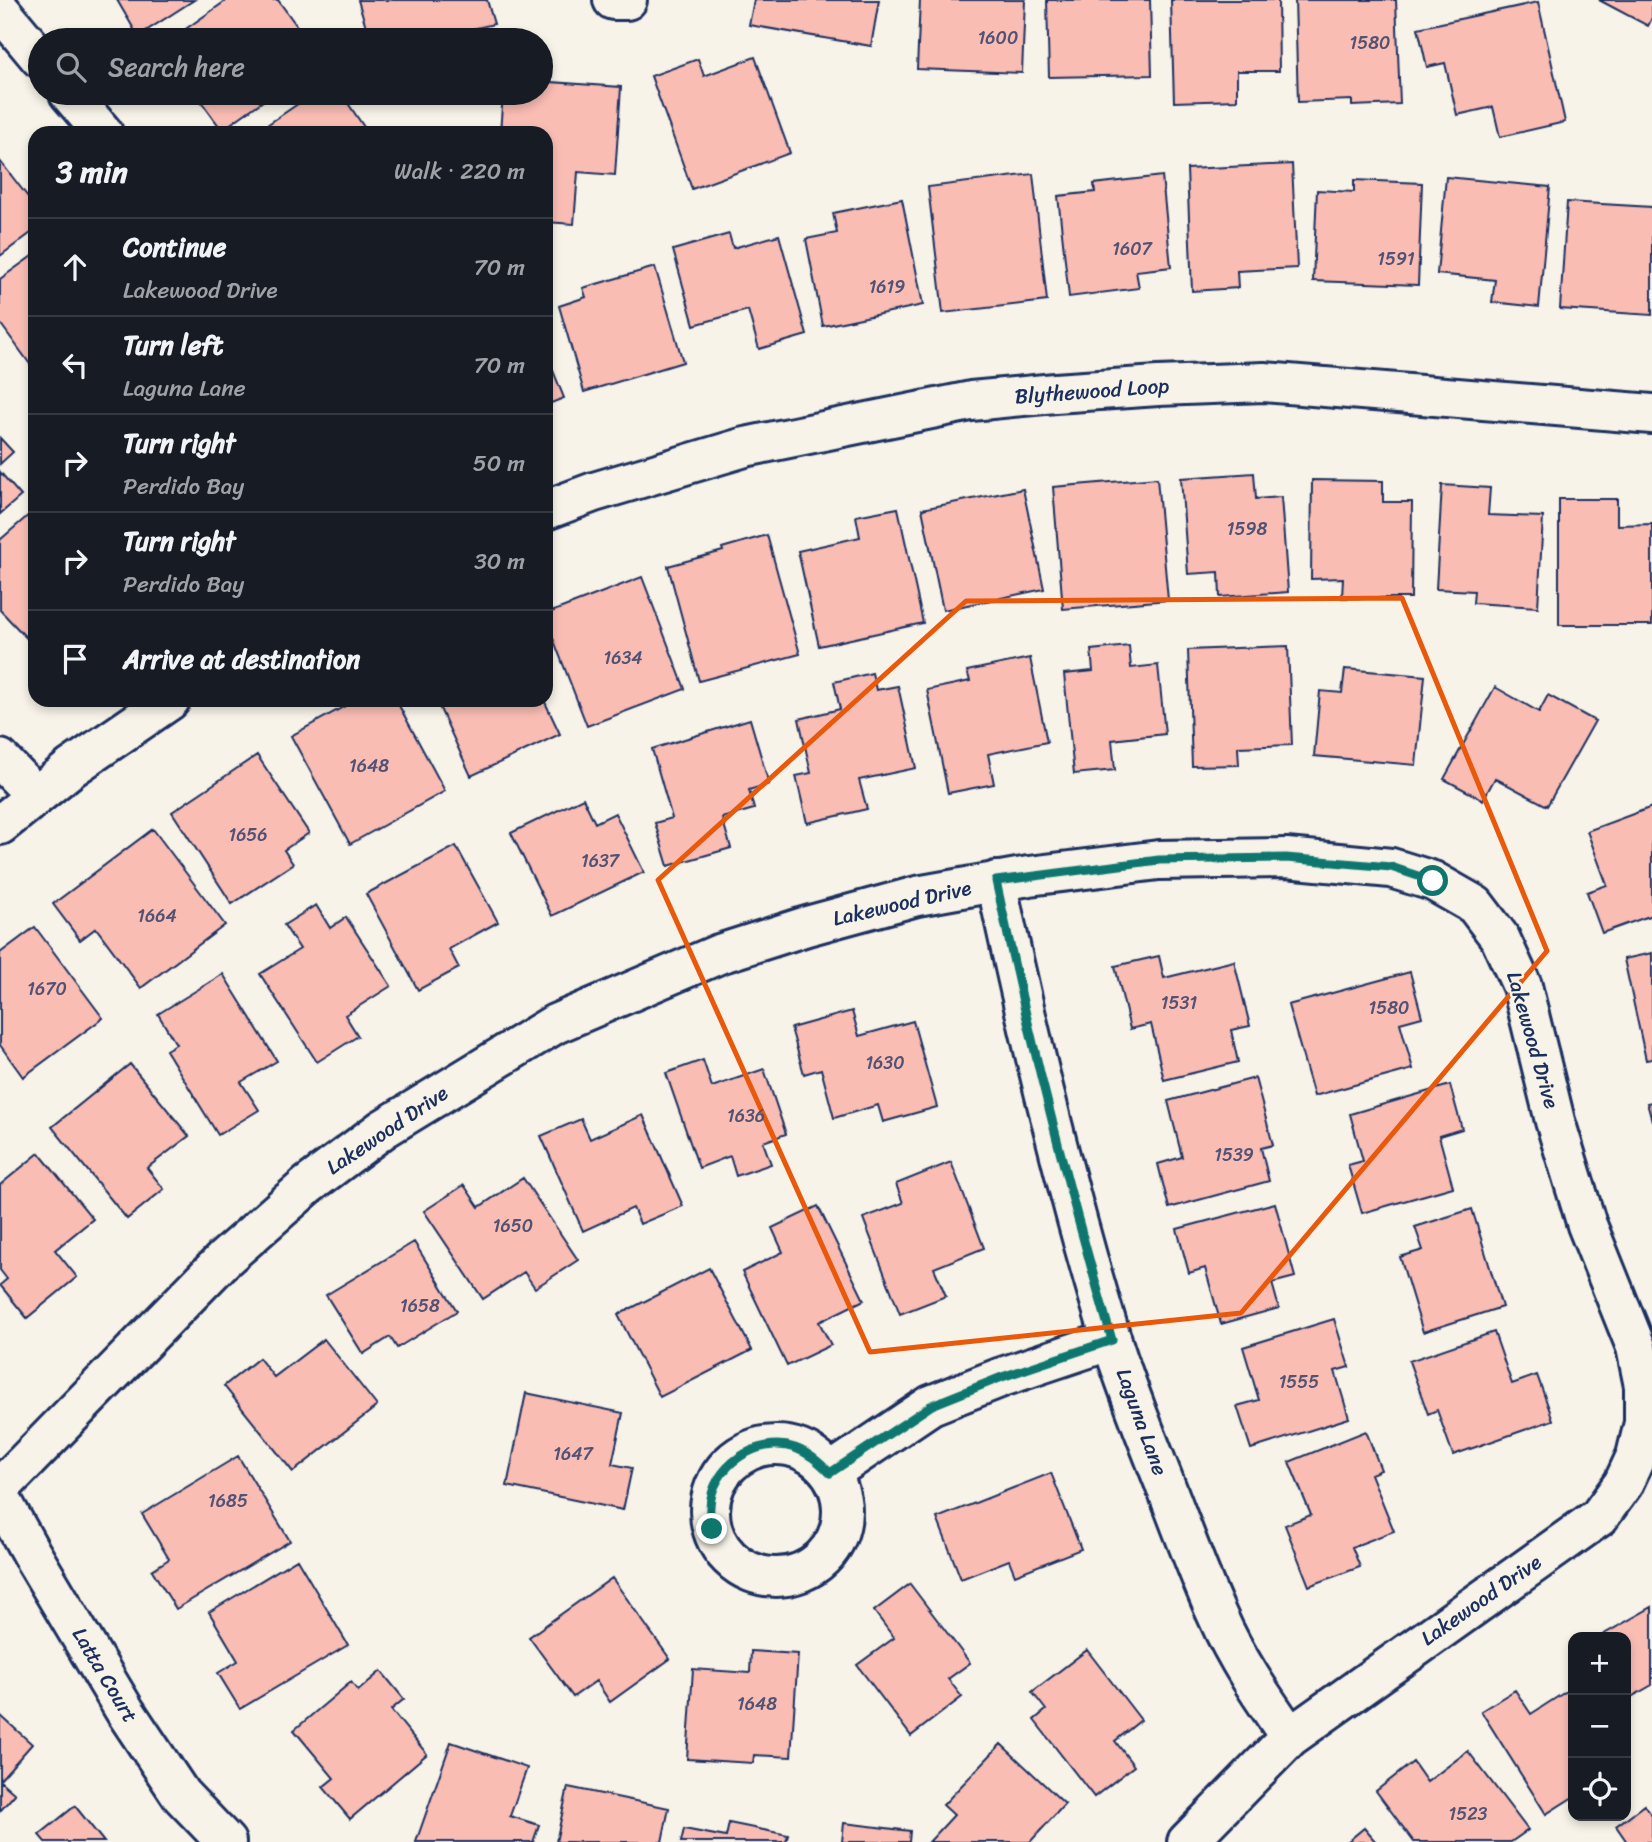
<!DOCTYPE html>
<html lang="en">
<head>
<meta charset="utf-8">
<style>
  :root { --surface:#171b24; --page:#20242c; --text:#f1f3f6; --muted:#9ea1a6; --line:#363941 }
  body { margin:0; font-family:Sriracha,sans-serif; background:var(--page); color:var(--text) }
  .controls { position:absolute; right:21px; bottom:21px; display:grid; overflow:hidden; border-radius:14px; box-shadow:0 4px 10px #0003 }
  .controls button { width:63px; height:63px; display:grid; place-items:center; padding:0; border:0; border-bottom:2px solid var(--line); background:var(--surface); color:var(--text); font:35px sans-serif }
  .stop { position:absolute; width:21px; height:21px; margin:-16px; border:5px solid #0f766e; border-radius:50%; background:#fff }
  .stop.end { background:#0f766e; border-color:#fff; box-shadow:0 2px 7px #0008 }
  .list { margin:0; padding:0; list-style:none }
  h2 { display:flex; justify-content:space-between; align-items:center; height:91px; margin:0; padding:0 28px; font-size:30px }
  h2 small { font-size:23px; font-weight:400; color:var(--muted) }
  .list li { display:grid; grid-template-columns:46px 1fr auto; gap:21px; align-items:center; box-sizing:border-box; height:98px; padding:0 28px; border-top:2px solid var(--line) }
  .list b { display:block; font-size:26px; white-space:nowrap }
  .list p { margin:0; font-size:23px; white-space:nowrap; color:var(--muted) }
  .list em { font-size:23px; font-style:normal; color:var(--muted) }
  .icon { flex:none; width:38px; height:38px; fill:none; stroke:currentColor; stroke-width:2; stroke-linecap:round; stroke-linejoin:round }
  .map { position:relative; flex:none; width:1652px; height:1842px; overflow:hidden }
  .search { position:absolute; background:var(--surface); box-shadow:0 4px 10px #0003; left:28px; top:28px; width:525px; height:77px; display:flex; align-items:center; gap:18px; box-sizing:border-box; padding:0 24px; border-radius:38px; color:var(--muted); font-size:26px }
  .panel { position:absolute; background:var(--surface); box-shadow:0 4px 10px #0003; left:28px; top:126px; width:525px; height:581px; border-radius:21px }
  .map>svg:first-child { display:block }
  .building { fill:#f9bdb4; stroke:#1b2f5e; stroke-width:2 }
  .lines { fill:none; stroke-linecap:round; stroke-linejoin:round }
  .minor-casing { stroke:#1b2f5e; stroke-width:44 }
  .minor { stroke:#f7f3e8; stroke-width:38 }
  .route { stroke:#0f766e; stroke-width:9 }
  .marked { fill:none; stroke:#e8590c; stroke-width:5; stroke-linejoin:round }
  .labels { text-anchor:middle; stroke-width:5; stroke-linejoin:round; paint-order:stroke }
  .number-label { font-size:18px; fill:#525274 }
  .street-label { font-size:21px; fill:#1b2f5e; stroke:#f7f3e8 }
</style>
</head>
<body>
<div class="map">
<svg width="1652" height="1842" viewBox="0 0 1652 1842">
  <rect width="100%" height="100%" fill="#f7f3e8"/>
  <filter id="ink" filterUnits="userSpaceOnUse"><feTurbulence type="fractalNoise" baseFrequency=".0143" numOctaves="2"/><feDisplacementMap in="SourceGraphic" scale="14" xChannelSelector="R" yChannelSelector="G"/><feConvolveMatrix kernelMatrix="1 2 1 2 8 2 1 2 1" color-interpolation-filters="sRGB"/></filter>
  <g filter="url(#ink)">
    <path class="building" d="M117,0H194L138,36Z
      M227,0H278L307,40H170Z
      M358,0H487L494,24L472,29L475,40H370Z
      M754,0H879L871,46L749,25Z
      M920,0H1025L1022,73L917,69Z
      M1047,0H1150L1152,75L1049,77Z
      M1171,0H1278L1279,71H1237V100L1174,102Z
      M1295,0H1396L1400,104L1352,106V100L1298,102Z
      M1599,0H1652V18L1648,26Z
      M1538,2L1565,122L1500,137L1493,107L1457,115L1445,63L1427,67L1418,28Z
      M755,57L790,153L692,189L651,76L698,59L704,76Z
      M541,73L552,74L551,82L621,87L615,175L578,172L574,224L546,222V133H500L503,93H541Z
      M195,93H274L222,130Z
      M314,93H341L368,133H259L258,131Z
      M0,161L35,206V230L0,256Z
      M1292,164L1297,268L1237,271L1238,288L1192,291L1187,169Z
      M1033,174L1047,301L943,313L928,187Z
      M1162,176L1171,267L1136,271L1139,288L1069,297L1058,196L1095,192L1094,184Z
      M1446,177L1550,187L1539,307L1492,302L1495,280L1437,274Z
      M1354,180L1422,183L1418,285L1313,281L1317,190L1354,192Z
      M902,199L923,305L823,326L806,239L837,233L833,213Z
      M1567,202L1652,207V315L1560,309Z
      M729,234L733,248L779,235L807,335L759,349L748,310L694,325L673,250Z
      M35,254V371L0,323V279Z
      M655,267L683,362L584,392L559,306L586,297L583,288Z
      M546,353L564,398L546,405Z
      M0,438L13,452L0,464Z
      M0,472L21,496L0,514Z
      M1254,473L1256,499L1281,497L1288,592L1220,597L1219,572L1188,574L1181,478Z
      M1157,478L1168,600L1063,609L1053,487Z
      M1312,480L1383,481V502H1412L1411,598H1342L1343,578L1311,579Z
      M1442,485L1490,488L1488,515L1543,517L1538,607L1473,603L1474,591L1436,589Z
      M1023,489L1044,589L943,610L922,509Z
      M1559,499H1617V525L1652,524V625H1559Z
      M898,508L923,623L819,646L798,551L860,537L856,516Z
      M31,513L35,517V647L0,610V540Z
      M767,535L800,654L699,681L668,566L723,551L722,548Z
      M642,577L685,689L587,726L546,620V614Z
      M1129,646L1131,668L1158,665L1165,734L1112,740L1115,770L1074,774L1064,674L1093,671L1091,650Z
      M1288,646L1292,745L1238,747L1239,765L1192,766L1188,650Z
      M1030,658L1047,742L988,754L994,784L948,793L927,690L970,681L967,671Z
      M1345,669L1425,676L1416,765L1314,756L1320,691L1342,693Z
      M872,673L876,690L898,686L916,768L859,780L867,809L807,823L796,776L811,773L799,719L840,709L834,682Z
      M1495,687L1539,712L1548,695L1595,721L1547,806L1495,778L1483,800L1444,779Z
      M356,700H396L445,791L350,844L291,736Z
      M436,700H544L560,734L471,776Z
      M750,719L769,784L749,790L754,809L722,818L731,848L668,866L655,823L672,818L652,749Z
      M257,755L309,833L284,850L293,864L232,904L172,812Z
      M583,798L595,823L615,813L644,872L552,916L511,833Z
      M1652,807V915L1602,933L1587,892L1607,885L1587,831Z
      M153,829L225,925L141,988L96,928L80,940L53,904Z
      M456,846L498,922L449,949L459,968L418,990L366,894Z
      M316,905L330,928L346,917L391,986L345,1015L358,1036L317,1062L260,974L300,949L284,925Z
      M35,927L103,1018L23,1077L0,1045V953Z
      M1652,953V1059L1646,1060L1624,959Z
      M1159,956L1164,978L1234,961L1250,1026L1231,1030L1238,1062L1164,1080L1151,1024L1130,1029L1115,966Z
      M1410,972L1422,1017L1400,1023L1413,1069L1314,1096L1288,1005Z
      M223,974L277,1061L241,1082L259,1110L218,1135L166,1050L176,1044L158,1014Z
      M852,1011L859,1036L913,1021L937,1107L883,1122L878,1105L834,1118L821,1069L804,1074L791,1028Z
      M703,1060L712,1087L764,1069L786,1134L763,1142L771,1164L736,1176L730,1156L699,1168L666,1073Z
      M130,1064L189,1136L147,1168L164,1189L127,1219L52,1127Z
      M1255,1078L1273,1145L1261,1148L1269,1181L1169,1208L1158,1164L1182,1157L1168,1101Z
      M1450,1085L1462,1129L1439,1136L1453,1187L1362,1213L1348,1165L1363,1161L1350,1114Z
      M1652,1102V1121L1647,1103Z
      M643,1115L683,1206L640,1224L633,1208L583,1231L541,1136L581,1119L590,1139Z
      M39,1153L93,1219L55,1250L77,1277L27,1318L0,1285L7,1279L0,1270V1185Z
      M951,1162L984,1248L934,1268L946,1296L900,1314L863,1218L903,1203L896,1184Z
      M523,1178L578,1260L535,1288L524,1272L483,1299L424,1211L464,1185L479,1207Z
      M1275,1203L1295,1277L1272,1283L1279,1308L1221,1324L1205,1268L1189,1273L1177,1229Z
      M818,1206L864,1300L819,1322L831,1345L787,1366L742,1272L783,1252L772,1228Z
      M1472,1209L1502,1307L1423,1332L1400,1257L1423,1250L1415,1227Z
      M414,1242L457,1311L397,1348L390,1337L363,1354L326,1295Z
      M709,1268L752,1350L660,1397L618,1315Z
      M1334,1319L1349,1367L1335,1371L1349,1418L1251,1449L1237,1406L1259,1400L1243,1347Z
      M1494,1332L1512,1384L1537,1375L1553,1420L1453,1455L1437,1410L1428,1414L1409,1361Z
      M324,1339L377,1406L293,1472L224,1386L259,1358L274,1377Z
      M526,1393L623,1413L612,1464L632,1468L623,1510L507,1486Z
      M1366,1431L1381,1470L1371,1474L1394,1531L1352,1547L1360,1567L1309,1586L1285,1525L1311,1515L1289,1462Z
      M238,1456L290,1541L176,1609L152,1570L169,1559L142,1514Z
      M1051,1473L1081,1549L1015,1575L1009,1560L961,1579L937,1518Z
      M297,1559L348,1645L240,1709L218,1673L238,1661L209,1612Z
      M612,1578L670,1659L610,1702L596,1681L573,1697L529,1637Z
      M910,1584L970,1663L948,1679L962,1697L911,1736L857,1665L894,1638L874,1611Z
      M1652,1607V1685L1626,1700V1637H1599Z
      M1087,1650L1141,1720L1115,1741L1134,1766L1094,1797L1034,1720L1046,1710L1032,1692Z
      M751,1651L798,1654L791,1757L754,1755L753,1763L687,1759L693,1669L750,1673Z
      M381,1671L404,1699L391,1710L427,1754L350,1819L323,1787L334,1778L294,1730L351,1682L358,1691Z
      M1573,1687V1797L1546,1814L1481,1711L1515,1690L1531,1714Z
      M0,1715L32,1744L0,1780Z
      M451,1742L527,1768L510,1816L539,1825L533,1842H416Z
      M1001,1744L1065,1804L1030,1842H929L954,1815L943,1805Z
      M1468,1751L1528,1830L1511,1842H1414L1376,1791L1413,1762L1427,1782Z
      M0,1781L15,1794L0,1811Z
      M568,1787L669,1808L662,1842H556Z
      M1644,1805L1652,1815V1842H1627L1616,1826Z
      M75,1806L104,1842H45L39,1835Z
      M729,1823L788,1835L786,1842H681L684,1829L726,1837Z
      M844,1823L910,1831L909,1842H842Z
      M1364,1828L1376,1842H1347Z"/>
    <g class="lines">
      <g class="minor-casing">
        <path id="minor" d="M613,0H627
          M0,10L40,58
          M69,93L103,133
          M546,510L594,492L745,447L971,401L1055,393L1158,386L1264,382L1652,414
          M0,759L36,796
          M0,825L71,768L170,700
          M996,881C1029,1035 1065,1188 1111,1338C1127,1390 1148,1441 1168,1492C1184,1533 1199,1575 1217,1615C1236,1659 1263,1698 1290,1737
          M710 1511a66 66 0 1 1 132 0a66 66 0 1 1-132 0Z
          M830,1473L931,1405L1002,1377L1112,1340
          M0,1488L224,1259L308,1185L383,1129L555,1024L719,954L807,926L917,896L1029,876L1159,860L1286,858L1391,868L1433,881L1475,905L1500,938L1522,986L1555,1121L1587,1225L1636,1347L1644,1386V1423L1636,1456L1623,1484L1599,1517L1290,1737L1187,1842
          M0,1497L31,1553L125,1711L181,1795L226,1842"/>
      </g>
      <use href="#minor" class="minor"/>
    </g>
  </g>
  <g class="lines" filter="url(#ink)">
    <path class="route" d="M712,1529C711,1522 709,1514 710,1507C711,1467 757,1435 795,1448C809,1453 819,1462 830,1473L932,1405L1002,1377L1112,1340C1068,1189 1029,1036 996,881L1159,860L1286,858L1391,867L1433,881"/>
  </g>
  <path class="marked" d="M1402,598L1547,951L1241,1313L870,1352L658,880L966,601Z"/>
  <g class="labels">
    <g class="number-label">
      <text x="998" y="44">1600</text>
      <text x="1370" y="49">1580</text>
      <text x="1132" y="255">1607</text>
      <text x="1396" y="265">1591</text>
      <text x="887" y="293">1619</text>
      <text x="1247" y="535">1598</text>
      <text x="623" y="664">1634</text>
      <text x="369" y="772">1648</text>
      <text x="248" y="841">1656</text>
      <text x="600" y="867">1637</text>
      <text x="157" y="922">1664</text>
      <text x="47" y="995">1670</text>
      <text x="1179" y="1009">1531</text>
      <text x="1389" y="1014">1580</text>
      <text x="885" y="1069">1630</text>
      <text x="746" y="1122">1636</text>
      <text x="1234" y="1161">1539</text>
      <text x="513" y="1232">1650</text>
      <text x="420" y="1312">1658</text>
      <text x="1299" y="1388">1555</text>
      <text x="573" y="1460">1647</text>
      <text x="228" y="1507">1685</text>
      <text x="757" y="1710">1648</text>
      <text x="1468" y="1820">1523</text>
    </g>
    <g class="street-label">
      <text transform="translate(1092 391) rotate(-4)" y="7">Blythewood Loop</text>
      <text transform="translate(902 903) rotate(-13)" y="7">Lakewood Drive</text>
      <text transform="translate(1533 1040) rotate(74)" y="7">Lakewood Drive</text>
      <text transform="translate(387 1130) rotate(-34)" y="7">Lakewood Drive</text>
      <text transform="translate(1142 1422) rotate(70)" y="7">Laguna Lane</text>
      <text transform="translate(1481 1600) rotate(-35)" y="7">Lakewood Drive</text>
      <text transform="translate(105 1675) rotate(59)" y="7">Latta Court</text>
    </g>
  </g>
</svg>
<div class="controls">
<button>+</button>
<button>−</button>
<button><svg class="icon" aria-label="locate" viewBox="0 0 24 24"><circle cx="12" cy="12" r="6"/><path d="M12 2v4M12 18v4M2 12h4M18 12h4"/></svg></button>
</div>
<div class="stop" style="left:1433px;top:881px"></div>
<div class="stop end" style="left:712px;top:1529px"></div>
<div class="search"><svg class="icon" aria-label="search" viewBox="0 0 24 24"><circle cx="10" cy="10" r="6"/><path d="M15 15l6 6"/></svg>Search here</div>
<section class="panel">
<h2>3 min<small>Walk · 220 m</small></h2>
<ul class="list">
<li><svg class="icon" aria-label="ahead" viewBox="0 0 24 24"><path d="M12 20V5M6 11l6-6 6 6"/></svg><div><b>Continue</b><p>Lakewood Drive</p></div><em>70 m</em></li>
<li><svg class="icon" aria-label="left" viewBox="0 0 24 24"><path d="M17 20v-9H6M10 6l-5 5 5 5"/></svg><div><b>Turn left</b><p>Laguna Lane</p></div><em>70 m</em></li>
<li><svg class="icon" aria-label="right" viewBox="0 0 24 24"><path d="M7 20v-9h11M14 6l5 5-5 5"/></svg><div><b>Turn right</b><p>Perdido Bay</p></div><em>50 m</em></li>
<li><svg class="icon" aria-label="right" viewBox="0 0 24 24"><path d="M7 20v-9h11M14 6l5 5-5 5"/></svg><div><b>Turn right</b><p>Perdido Bay</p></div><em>30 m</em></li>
<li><svg class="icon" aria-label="arrive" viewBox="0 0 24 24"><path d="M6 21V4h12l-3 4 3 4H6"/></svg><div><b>Arrive at destination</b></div></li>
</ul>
</section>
</div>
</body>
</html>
